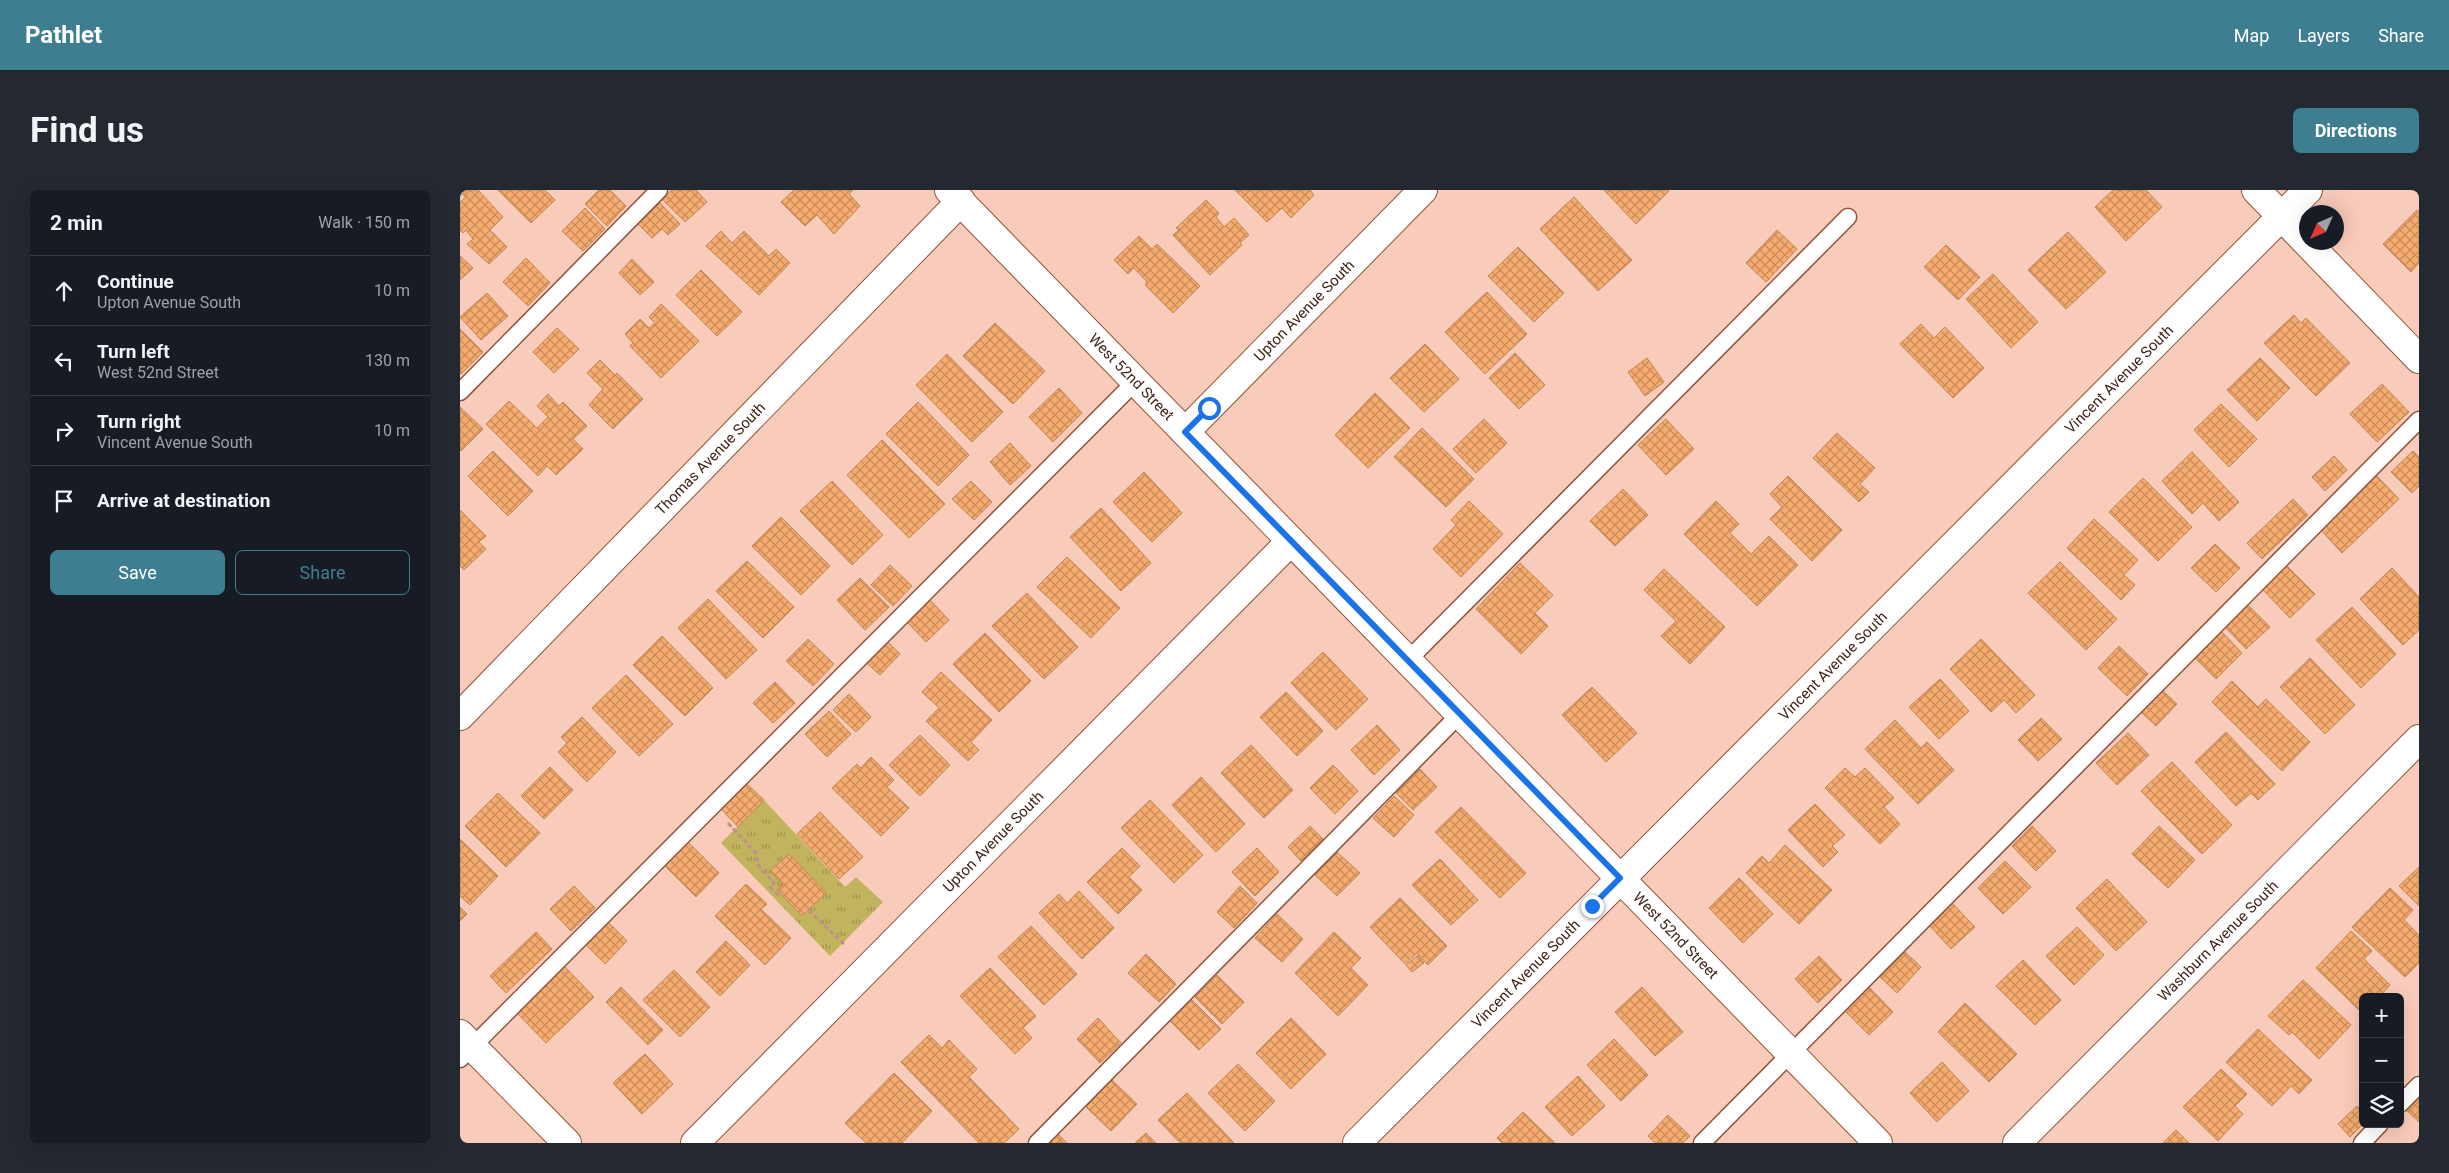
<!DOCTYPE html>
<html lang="en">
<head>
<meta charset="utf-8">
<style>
  :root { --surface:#171b24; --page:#242831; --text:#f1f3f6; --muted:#9ea1a6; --line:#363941; --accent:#3d7e91 }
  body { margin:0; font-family:Roboto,sans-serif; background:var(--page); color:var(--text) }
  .controls { position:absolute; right:15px; bottom:15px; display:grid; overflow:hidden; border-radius:8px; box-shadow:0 5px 20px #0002 }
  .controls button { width:45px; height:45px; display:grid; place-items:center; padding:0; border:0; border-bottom:1px solid var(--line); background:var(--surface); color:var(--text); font:25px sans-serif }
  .compass { position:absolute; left:1839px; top:15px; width:45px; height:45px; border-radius:50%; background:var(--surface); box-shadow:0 5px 20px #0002; rotate:225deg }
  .stop { position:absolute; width:15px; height:15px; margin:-11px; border:4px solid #1a73e8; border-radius:50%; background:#fff }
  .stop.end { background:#1a73e8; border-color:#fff; box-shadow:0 1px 5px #0008 }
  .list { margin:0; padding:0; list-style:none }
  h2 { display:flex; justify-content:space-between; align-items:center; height:65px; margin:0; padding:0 20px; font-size:21px }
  h2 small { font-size:16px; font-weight:400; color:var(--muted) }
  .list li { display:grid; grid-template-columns:32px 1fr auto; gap:15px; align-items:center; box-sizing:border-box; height:70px; padding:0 20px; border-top:1px solid var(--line) }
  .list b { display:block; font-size:19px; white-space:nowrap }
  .list p { margin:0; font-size:16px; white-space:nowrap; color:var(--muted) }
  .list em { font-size:16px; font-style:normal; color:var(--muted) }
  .actions { display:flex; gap:10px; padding:15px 20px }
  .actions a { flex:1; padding:11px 0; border:1px solid var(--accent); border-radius:8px; text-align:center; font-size:18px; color:var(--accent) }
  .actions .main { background:var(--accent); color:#fff }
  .icon { flex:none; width:28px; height:28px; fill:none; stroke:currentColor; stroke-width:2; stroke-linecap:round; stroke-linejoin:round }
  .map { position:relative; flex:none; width:1959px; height:953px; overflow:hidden; border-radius:8px }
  header { display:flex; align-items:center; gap:30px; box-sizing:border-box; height:70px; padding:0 25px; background:var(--accent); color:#fff }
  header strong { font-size:24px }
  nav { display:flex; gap:28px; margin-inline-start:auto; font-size:18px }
  .intro { display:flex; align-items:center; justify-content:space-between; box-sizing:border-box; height:120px; padding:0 30px }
  h1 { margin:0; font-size:35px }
  .button { padding:12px 22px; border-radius:8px; background:var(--accent); color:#fff; font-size:18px; font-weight:700 }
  main { display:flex; gap:30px; padding:0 30px }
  aside { flex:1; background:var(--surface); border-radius:8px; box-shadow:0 5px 20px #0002 }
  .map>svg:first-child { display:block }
  .grass { fill:url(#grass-tufts) }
  .building { fill:url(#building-cross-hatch); stroke:#c08655 }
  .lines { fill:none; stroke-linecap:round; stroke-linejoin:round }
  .lane-casing { stroke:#935139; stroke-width:19 }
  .street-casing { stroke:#935139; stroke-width:30 }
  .path { stroke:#bc9385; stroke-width:3; stroke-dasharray:5 2.5; stroke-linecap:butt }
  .lane { stroke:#fff; stroke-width:16 }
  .street { stroke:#fff; stroke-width:28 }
  .route { stroke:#1a73e8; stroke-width:6 }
  .labels { text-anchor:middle; stroke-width:5; stroke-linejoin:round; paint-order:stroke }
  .street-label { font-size:15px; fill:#3c1f15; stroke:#fef6f3 }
</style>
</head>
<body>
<header>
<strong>Pathlet</strong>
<nav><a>Map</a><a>Layers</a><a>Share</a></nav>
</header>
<div class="intro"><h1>Find us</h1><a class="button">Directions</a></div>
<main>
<aside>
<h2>2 min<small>Walk · 150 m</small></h2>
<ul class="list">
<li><svg class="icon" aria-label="ahead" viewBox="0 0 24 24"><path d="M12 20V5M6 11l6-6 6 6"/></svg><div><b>Continue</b><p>Upton Avenue South</p></div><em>10 m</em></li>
<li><svg class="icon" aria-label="left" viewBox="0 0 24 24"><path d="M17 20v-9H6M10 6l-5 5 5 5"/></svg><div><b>Turn left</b><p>West 52nd Street</p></div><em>130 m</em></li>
<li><svg class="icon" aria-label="right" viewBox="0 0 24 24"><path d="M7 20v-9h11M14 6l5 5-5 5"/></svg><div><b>Turn right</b><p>Vincent Avenue South</p></div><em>10 m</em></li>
<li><svg class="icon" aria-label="arrive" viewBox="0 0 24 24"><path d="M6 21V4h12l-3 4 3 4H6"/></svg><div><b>Arrive at destination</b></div></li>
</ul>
<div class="actions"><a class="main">Save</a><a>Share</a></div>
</aside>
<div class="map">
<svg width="1959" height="953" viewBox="0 0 1959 953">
  <defs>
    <pattern id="grass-tufts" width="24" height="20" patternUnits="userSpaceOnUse" patternTransform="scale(1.25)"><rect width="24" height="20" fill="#c2b45e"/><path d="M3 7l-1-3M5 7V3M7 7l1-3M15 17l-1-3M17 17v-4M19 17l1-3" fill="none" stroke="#9f924c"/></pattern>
    <pattern id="building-cross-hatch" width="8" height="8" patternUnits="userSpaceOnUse" patternTransform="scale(1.25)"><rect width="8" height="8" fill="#f5ac6e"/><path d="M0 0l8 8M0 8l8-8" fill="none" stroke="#c88b59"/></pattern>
  </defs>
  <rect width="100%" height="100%" fill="#f9cbba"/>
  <path class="grass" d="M304,610L385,697L396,687L423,712L370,766L261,653Z"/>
  <path class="building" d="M7,0H18L43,27L30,40L47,57L29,74L7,54L13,49L6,40L3,43L0,40V12L6,7L2,4Z
    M38,0H85L95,10L71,33Z
    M139,0H150L166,16L147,36L125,14Z
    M212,0H236L247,12L225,32L202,9Z
    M334,0H393L389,4L400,16L374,44L357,25L345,36L321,12Z
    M775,0H850L854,5L831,28L822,18L807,32Z
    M1144,0H1208L1209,1L1176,34Z
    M1653,0H1686L1702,17L1666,51L1635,17Z
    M1114,7L1172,70L1138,101L1080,39Z
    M746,10L759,23L756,27L764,37L774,28L789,45L780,53L782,55L750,85L713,45L719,40L716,38Z
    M200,13L220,34L208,45L202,39L192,48L178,34Z
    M125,18L145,39L123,61L102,41Z
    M1957,20L1959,22V73L1951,82L1923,54Z
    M1317,40L1337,59L1306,92L1286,73Z
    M261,41L272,53L284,41L309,66L316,59L330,73L299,105L246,56Z
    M1608,42L1646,82L1606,119L1568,80Z
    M679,46L692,59L697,54L740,96L713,123L685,95L687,92L674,78L668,84L654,70Z
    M1486,55L1520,87L1498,110L1464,77Z
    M1058,57L1104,103L1074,132L1028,86Z
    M0,66L13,78L0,90Z
    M66,68L90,93L68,116L43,92Z
    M172,69L194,92L180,105L159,83Z
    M241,80L282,122L257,146L216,105Z
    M1533,84L1578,132L1551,158L1506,109Z
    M1027,102L1067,144L1025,184L985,142Z
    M27,103L48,126L21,150L0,127Z
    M201,114L239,151L201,188L170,156L173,153L165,144L180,129L189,138L195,133L189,127Z
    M1834,125L1841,133L1846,128L1890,173L1856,206L1804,153Z
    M535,133L585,181L553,214L503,166Z
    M1461,134L1474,148L1485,137L1524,178L1493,208L1440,154Z
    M97,138L119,159L94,183L73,162Z
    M0,139L23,162L1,184L0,183Z
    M965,154L999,189L964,222L930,188Z
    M1055,163L1085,195L1059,219L1029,188Z
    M487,164L543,222L512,252L456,195Z
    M1187,168L1204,192L1185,206L1168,182Z
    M1800,168L1830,198L1797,231L1767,200Z
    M140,170L155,185L157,183L183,209L153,239L129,215L143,199L127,183Z
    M1922,194L1949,222L1917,252L1890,224Z
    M599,198L622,223L593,252L569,227Z
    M915,203L950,238L908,278L875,245Z
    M88,204L99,216L103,212L127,236L113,249L123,259L96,285L87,276L78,286L26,234L49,211L77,238L88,227L77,216Z
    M458,212L509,265L478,296L426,244Z
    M1761,214L1797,249L1769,277L1734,240Z
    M0,217L23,239L1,261L0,260Z
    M1024,229L1047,253L1016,283L993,259Z
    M1206,229L1234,259L1206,285L1178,255Z
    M962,238L1014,289L986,317L934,267Z
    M1377,243L1415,278L1400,294L1409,302L1399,312L1353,268Z
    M422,250L485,314L449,348L387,285Z
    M550,253L571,276L550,295L530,272Z
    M33,261L73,301L48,326L8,286Z
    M1953,261L1959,267V296L1952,303L1931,282Z
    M1732,262L1779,312L1759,331L1743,313L1732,324L1702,291Z
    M1874,266L1887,280L1865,301L1852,287Z
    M684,282L722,323L692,352L653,312Z
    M1915,284L1939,309L1882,363L1859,338Z
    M1328,286L1382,340L1352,371L1310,329L1322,317L1310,304Z
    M1683,288L1732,337L1698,371L1649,322Z
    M372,291L423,345L392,375L340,321Z
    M511,291L532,312L514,330L492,309Z
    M1163,299L1188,325L1155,356L1130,331Z
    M1833,309L1848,325L1802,369L1787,353Z
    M1009,311L1043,344L1001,387L973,359L996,335L991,330Z
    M1256,311L1279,334L1270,343L1291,364L1309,346L1338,375L1297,416L1224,344Z
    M641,318L691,373L661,401L610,347Z
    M0,320L26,346L19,352L26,359L4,380L0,376Z
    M321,327L370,376L341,405L292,356Z
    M1634,329L1678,370L1664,385L1675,395L1661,410L1607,358Z
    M1755,354L1780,378L1756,402L1731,378Z
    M607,367L660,418L631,448L577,397Z
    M287,371L334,417L303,448L256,401Z
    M1600,372L1657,429L1626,460L1568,403Z
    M1060,373L1093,405L1075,423L1088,436L1061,464L1016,419Z
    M430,375L452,396L433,416L411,395Z
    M1826,375L1855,404L1830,428L1802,399Z
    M1932,378L1959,407V440L1943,455L1900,409Z
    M1204,379L1265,437L1230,474L1201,446L1216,431L1184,400Z
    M400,388L429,417L405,440L377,410Z
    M567,403L618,457L584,489L532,436Z
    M248,409L297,460L266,489L218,438Z
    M470,410L489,430L466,452L447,432Z
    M1788,415L1810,437L1786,459L1765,437Z
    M1892,417L1936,464L1901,498L1856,450Z
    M1761,441L1782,463L1756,489L1734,467Z
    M525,443L571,491L539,522L493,474Z
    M202,446L253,498L225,526L173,475Z
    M424,448L440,464L420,485L403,470Z
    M348,449L374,474L353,496L326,471Z
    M1521,449L1575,505L1556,523L1544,510L1531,522L1490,479Z
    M1659,456L1688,484L1667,506L1638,478Z
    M863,462L908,509L876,540L831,493Z
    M1850,468L1895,515L1865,544L1820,497Z
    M481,482L532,530L511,552L519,560L508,571L466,531L479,518L462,502Z
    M166,485L213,534L179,566L132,518Z
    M1480,489L1509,521L1479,549L1449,517Z
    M1772,491L1798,517L1806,509L1850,552L1822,581L1752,512Z
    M315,492L335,513L313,533L293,513Z
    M1132,497L1177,543L1146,572L1102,525Z
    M1701,499L1717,514L1696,536L1680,521Z
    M826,502L863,541L837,566L800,527Z
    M389,504L411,527L396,542L373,520Z
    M369,521L391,544L367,567L345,544Z
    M122,527L156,562L127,592L98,562L107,553L101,547Z
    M1581,528L1602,549L1578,571L1558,550Z
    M1435,530L1461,558L1467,552L1494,580L1458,614L1405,559Z
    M917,535L940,560L914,585L891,560Z
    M1766,542L1815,594L1798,610L1791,603L1776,616L1735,572Z
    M1668,543L1689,565L1657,595L1636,573Z
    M460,545L490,575L460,606L429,575Z
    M791,555L833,600L804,628L761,583Z
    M411,567L434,590L427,597L449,618L421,646L372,598L397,574L401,578Z
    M1712,572L1772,635L1742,664L1681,601Z
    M873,575L898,601L875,624L850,598Z
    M90,577L113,600L84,629L61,606Z
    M1385,578L1395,587L1405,578L1434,608L1424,617L1440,634L1420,654L1365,598Z
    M960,579L977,597L953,620L936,603Z
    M741,587L785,634L756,662L712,615Z
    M286,593L304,610L278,637L261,619Z
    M38,603L80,643L46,677L5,636Z
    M934,606L954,625L934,647L913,628Z
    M690,610L743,665L714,693L661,638Z
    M1355,614L1385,645L1372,656L1378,662L1363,677L1328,640Z
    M1001,617L1066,683L1040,708L975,642Z
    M360,622L403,667L379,689L337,644Z
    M850,636L863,649L841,671L828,657Z
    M1572,636L1596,661L1576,681L1552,656Z
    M1699,636L1735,670L1708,698L1672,664Z
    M0,649L38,686L10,715L0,706Z
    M227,651L259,683L236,707L203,674Z
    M1325,655L1372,700L1339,734L1286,683L1302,666L1309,673Z
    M662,658L680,676L669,687L682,700L658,724L627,692Z
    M797,658L819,682L795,706L772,682Z
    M877,662L900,683L877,706L855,685Z
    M329,664L366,703L342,726L317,700L323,695L310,681Z
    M980,669L1018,710L991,735L952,695Z
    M1545,671L1571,697L1543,724L1518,698Z
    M1959,677V716L1939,696Z
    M1279,688L1313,724L1283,753L1249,718Z
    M1647,689L1687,732L1656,761L1616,718Z
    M286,694L307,714L301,719L331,748L305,775L255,726Z
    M114,696L135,718L111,741L90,719Z
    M780,696L797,713L774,738L757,722Z
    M1930,698L1953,720L1944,730L1959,745V773L1945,787L1892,737Z
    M619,701L654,738L622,769L579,723L599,704L607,713Z
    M940,708L987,756L968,775L957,763L945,774L910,737Z
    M1491,712L1515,737L1491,759L1468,734Z
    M0,717L7,724L0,731Z
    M817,724L843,749L822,772L795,748Z
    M146,730L167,751L145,774L123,752Z
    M571,736L617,784L584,815L538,767Z
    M1617,737L1644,765L1614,795L1586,766Z
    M1891,741L1912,761L1904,769L1930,795L1919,807H1903L1902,823L1856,778Z
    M76,742L92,759L46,803L30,786Z
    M874,742L901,768L891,778L908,795L878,826L835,783Z
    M266,751L290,775L260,806L236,782Z
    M1445,762L1461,777L1437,803L1420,787Z
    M686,764L716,794L699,812L668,783Z
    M958,765L964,773L952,782L946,775Z
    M1359,766L1382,790L1358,813L1335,789Z
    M1563,770L1601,810L1575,835L1536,796Z
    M104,776L134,807L86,853L56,822Z
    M530,778L576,826L563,838L572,848L555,864L500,806Z
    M214,780L250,817L220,847L183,810Z
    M757,785L784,812L762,834L735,807Z
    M1843,790L1891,835L1859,869L1832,842L1829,845L1808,826Z
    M161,797L203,840L188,855L146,812Z
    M1182,797L1223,842L1195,866L1155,822Z
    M1409,797L1433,822L1409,845L1384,820Z
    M732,810L761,839L739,860L710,831Z
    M1505,813L1557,864L1529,892L1478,842Z
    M638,828L661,853L640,873L617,849Z
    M831,828L866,864L831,899L796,863Z
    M1798,839L1852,890L1839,904L1831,896L1812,916L1766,872Z
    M469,845L482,858L489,850L517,879L509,887L559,939L544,953H519L441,872Z
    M1154,849L1188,885L1161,911L1127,875Z
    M185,864L213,894L182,924L153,893Z
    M1482,872L1509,901L1477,932L1450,903Z
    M778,874L815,911L785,941L748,903Z
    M1761,879L1787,904L1775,916L1783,924L1758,951L1723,917Z
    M434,883L472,921L442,953H406L385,933Z
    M1118,886L1145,916L1112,946L1085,917Z
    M652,890L677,914L651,941L626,917Z
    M727,903L774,953H720L698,930Z
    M1959,906V932L1946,920Z
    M1897,916L1903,923V934L1890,947L1878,934Z
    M1063,922L1095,953H1042L1037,948Z
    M1208,925L1230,946L1223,953H1195L1188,946Z
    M1716,940L1729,953H1703Z
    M597,943L607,953H588Z
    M686,943L696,953H675Z"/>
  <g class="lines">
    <g class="lane-casing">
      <path id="lane" d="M0,202L199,0
        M948,470L1388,27
        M0,869L676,191
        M1940,914L1959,895
        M577,953L1000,524
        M1242,953L1959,230
        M1902,953L1920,934"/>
    </g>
    <g class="street-casing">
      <g id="street">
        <path id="s1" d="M489,0L1418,953"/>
        <path d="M1796,0L1959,169"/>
        <path id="s2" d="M725,242L963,0"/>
        <path id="s3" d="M0,526L501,11"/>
        <path d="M0,844L107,953"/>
        <path id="s4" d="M235,953L831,351"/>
        <path id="s5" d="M897,953L1848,0"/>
        <path id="s6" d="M1557,953L1959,549"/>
      </g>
    </g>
    <path class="path" d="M268,633L296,663L298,675L314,693L310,697L319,706L321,704
      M348,720L384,754"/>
    <use href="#lane" class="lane"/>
    <use href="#street" class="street"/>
  </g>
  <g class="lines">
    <path class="route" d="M749,218L725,242L1160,688L1132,716"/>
  </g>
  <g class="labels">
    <g class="street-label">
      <text dy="5" stroke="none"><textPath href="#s2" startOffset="170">Upton Avenue South</textPath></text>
      <text dy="5" stroke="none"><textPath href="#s1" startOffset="261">West 52nd Street</textPath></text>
      <text dy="5" stroke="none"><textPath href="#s5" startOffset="1079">Vincent Avenue South</textPath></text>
      <text dy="5" stroke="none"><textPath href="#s3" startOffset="359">Thomas Avenue South</textPath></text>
      <text dy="5" stroke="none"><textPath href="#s5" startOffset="674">Vincent Avenue South</textPath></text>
      <text dy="5" stroke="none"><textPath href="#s4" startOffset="424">Upton Avenue South</textPath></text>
      <text dy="5" stroke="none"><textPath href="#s1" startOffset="1041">West 52nd Street</textPath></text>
      <text dy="5" stroke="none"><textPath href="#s6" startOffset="285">Washburn Avenue South</textPath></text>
      <text dy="5" stroke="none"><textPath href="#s5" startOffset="239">Vincent Avenue South</textPath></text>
    </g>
  </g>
</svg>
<div class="controls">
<button>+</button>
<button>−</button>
<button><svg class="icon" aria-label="layers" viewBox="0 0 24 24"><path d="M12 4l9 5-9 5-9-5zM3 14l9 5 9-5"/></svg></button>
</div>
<svg class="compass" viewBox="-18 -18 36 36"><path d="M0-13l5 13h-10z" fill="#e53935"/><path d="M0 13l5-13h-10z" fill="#9ea1a6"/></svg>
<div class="stop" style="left:749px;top:218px"></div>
<div class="stop end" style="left:1132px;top:716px"></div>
</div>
</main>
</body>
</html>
